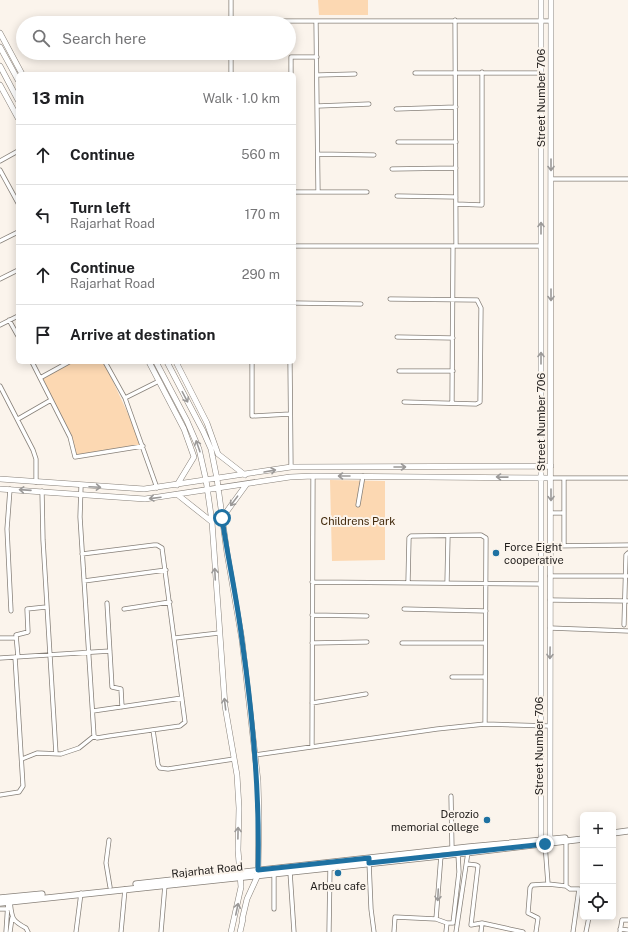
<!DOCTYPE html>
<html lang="en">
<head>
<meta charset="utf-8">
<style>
  :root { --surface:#fff; --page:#f6f6f6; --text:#202124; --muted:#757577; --line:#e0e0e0 }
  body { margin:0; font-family:"Public Sans",sans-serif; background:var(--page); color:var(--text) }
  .controls { position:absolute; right:12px; bottom:12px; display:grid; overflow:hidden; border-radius:6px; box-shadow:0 2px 10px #0003 }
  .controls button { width:36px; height:36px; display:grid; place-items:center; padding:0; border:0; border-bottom:1px solid var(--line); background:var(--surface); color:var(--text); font:20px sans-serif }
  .stop { position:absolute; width:12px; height:12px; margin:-9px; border:3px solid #1e71a2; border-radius:50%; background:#fff }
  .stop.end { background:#1e71a2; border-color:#fff; box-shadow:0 1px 4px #0008 }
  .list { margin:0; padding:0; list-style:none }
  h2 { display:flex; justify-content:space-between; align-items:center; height:52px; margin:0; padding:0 16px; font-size:17px }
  h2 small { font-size:13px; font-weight:400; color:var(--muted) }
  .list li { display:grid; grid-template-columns:26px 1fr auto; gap:12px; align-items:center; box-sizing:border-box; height:60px; padding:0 16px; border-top:1px solid var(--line) }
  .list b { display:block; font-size:15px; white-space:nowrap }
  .list p { margin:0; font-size:13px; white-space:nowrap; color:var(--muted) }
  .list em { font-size:13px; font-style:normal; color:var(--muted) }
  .icon { flex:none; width:22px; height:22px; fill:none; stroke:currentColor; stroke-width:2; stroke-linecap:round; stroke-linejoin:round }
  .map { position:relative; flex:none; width:628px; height:932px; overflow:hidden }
  .search { position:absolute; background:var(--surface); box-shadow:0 2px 10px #0003; left:16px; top:16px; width:280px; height:44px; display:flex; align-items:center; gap:10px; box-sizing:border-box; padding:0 14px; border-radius:22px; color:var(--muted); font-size:15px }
  .panel { position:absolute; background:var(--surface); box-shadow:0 2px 10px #0003; left:16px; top:72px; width:280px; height:292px; border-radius:6px }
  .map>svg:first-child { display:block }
  .green { fill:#fcd8b2 }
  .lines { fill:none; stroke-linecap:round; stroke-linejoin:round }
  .street-casing { stroke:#878079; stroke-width:5 }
  .secondary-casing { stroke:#878079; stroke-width:6 }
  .primary-casing { stroke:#878079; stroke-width:7 }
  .street { stroke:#fff; stroke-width:3.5 }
  .secondary { stroke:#fff; stroke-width:5 }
  .primary { stroke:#fff; stroke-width:5.5 }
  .oneway { stroke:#9b9998 }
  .route { stroke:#1e71a2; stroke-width:5 }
  .poi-dot { fill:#1e71a2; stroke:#fbf4ec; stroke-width:1.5 }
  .labels { text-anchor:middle; stroke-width:4; stroke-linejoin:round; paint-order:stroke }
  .street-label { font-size:11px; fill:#201d1b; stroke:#fbf4ec }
  .park-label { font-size:11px; fill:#41290c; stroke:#fbf4ec }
  .poi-label { font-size:11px; fill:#201d1b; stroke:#fbf4ec; text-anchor:start }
</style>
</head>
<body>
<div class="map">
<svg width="628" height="932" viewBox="0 0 628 932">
  <rect width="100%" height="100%" fill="#fbf4ec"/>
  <path class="green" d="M318,0H368V15H319Z
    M69,362H104L143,446L75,457L69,430L40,378Z
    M330,480L385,481V560L332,561Z"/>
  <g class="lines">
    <g class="street-casing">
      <path id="street" d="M455,20L456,246
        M231,21H551
        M316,21L318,191
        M231,23V0
        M231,53V74
        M415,73H541
        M291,74V57H317
        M318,75L355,74
        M318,106L369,104
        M396,109L456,107
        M398,142H456
        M318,154L374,155
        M0,161L18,151
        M392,169L456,168
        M0,170L18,203
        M551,179H628
        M294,192H367
        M397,196L456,197
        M456,204L482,205V72
        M0,241L18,232
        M294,246H541
        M0,279L18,270
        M390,299L477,300L481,308L480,402L476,404L404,402
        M294,303L361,304
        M9,320L18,336
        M0,325L18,316
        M397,337L453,338
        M32,362L70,437L75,457L143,446
        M105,362L125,398L157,488
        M252,362V416L290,414
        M290,362L291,467
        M399,371H453
        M40,378L69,362
        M0,386L33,450L36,459V482
        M125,398L159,381
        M452,403L453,246
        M18,419L51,400
        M551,478H628
        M564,479V546
        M81,486L80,517L94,736
        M10,489L7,529L11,611
        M42,491L43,540L56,754
        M358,505L363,476
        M551,513H564
        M550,546L628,545
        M550,576H628
        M84,581L166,570
        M312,582L541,584
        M408,582L409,538L411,536L481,535L486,538L485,724
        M447,583L448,536
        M550,600L628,601
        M107,603L112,687L121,689L122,707
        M124,609L170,602
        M404,609L486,611
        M312,615L367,616
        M624,625L626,555L628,553
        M550,628L628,631
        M0,638H16
        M175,638L219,633
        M312,643L367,642
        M402,643H485
        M18,657L16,635L28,632L27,609L46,607
        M0,658L110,651
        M452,677H485
        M312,703L366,694
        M93,711L182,698
        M153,730L158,765L160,768L168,769L234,759
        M312,747L313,476
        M255,755L437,729L485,724L549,726
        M22,759L37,753L61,754L79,748L94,736L97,738L109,736L180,726L185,722L162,548L157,545H154L82,554
        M0,795L19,792L23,786L15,657
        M451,796L452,849
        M109,840L106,863L110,887
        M566,842V886L570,889H579L573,932
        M545,844L548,884
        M369,862L371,909L374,932
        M467,864L476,865L478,866L471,925L482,923
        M290,872L294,932
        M274,874V909
        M10,901C12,918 11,920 26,928L28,932
        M0,909H8
        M436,919L447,923
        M620,929L628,930
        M6,932L8,902
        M10,932L12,918
        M76,932L81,893
        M121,932L125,889
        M161,932L165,885
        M329,932L330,867
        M394,932L395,917L436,919L441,855
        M446,932L447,923H453L459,872L458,854
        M456,932L468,852
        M481,932L482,923L523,932
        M536,932L538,918L528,913L530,888L532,885L548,884L566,886
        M586,932L589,917
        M620,932L622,920H628"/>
    </g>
    <g class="secondary-casing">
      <path id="secondary" d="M0,33L22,74
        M0,47L18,80
        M0,66L18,100
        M0,85L18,118
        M149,362L184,429L194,457L177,485
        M156,362L187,421L199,449L206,480L212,522L225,706L237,775L239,808L238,850L241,887L231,932
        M167,362L203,431L211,449L217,479L227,553L242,640L258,781L259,818L258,875L247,899L242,920
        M176,362L207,423L218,454L245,475
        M0,479L144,489L291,467L551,466
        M0,489L145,499L290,477L313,476L551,478
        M178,495L212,522
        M222,518L246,485
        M550,843L551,0
        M541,844V0
        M240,932L243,919"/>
    </g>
    <g class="primary-casing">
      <path id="primary" d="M613,833L628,831
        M136,884L469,847L565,838
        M0,898L42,894
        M0,903L440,856L583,839"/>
    </g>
    <use href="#street" class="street"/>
    <use href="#secondary" class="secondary"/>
    <use href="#primary" class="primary"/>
  </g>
  <defs><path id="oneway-shaft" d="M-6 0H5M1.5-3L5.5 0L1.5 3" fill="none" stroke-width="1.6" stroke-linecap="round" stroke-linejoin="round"/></defs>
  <g class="oneway">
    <use href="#oneway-shaft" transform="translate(551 165) rotate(90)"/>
    <use href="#oneway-shaft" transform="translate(541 228) rotate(-90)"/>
    <use href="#oneway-shaft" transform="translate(551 295) rotate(90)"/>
    <use href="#oneway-shaft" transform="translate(541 358) rotate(-90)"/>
    <use href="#oneway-shaft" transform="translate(185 397) rotate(62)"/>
    <use href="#oneway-shaft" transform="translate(198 446) rotate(-109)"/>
    <use href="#oneway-shaft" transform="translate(400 467)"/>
    <use href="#oneway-shaft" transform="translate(270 471) rotate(-10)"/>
    <use href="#oneway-shaft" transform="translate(344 476) rotate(180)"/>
    <use href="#oneway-shaft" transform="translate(502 477) rotate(-179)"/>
    <use href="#oneway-shaft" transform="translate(95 487) rotate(3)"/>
    <use href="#oneway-shaft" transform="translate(25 490) rotate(-176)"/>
    <use href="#oneway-shaft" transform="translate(551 495) rotate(90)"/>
    <use href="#oneway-shaft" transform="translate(155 498) rotate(173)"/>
    <use href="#oneway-shaft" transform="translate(234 501) rotate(127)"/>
    <use href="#oneway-shaft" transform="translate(215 574) rotate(-93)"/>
    <use href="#oneway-shaft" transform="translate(550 653) rotate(91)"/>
    <use href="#oneway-shaft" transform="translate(225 704) rotate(-97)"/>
    <use href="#oneway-shaft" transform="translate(238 833) rotate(-89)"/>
    <use href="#oneway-shaft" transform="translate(438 895) rotate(93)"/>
    <use href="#oneway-shaft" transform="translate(237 909) rotate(-78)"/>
  </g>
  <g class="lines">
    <path class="route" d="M222,518C228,559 237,599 242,640C253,717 260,793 258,870L369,858V863L545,844"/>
  </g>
  <g class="poi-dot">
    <circle cx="496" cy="553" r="4"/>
    <circle cx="487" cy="820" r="4"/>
    <circle cx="338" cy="873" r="4"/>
  </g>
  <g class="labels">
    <g class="street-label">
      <text transform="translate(541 98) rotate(-90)" y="4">Street Number 706</text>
      <text transform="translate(541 422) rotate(-90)" y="4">Street Number 706</text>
      <text transform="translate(539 746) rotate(-90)" y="4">Street Number 706</text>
      <text transform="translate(207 870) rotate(-6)" y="4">Rajarhat Road</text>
    </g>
    <g class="park-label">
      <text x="358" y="525">Childrens Park</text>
    </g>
    <g class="poi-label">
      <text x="504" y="551">Force Eight<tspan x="504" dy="13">cooperative</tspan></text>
      <text x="479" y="818" text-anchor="end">Derozio<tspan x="479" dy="13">memorial college</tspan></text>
      <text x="338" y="890" text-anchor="middle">Arbeu cafe</text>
    </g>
  </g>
</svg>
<div class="controls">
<button>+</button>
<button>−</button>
<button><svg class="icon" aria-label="locate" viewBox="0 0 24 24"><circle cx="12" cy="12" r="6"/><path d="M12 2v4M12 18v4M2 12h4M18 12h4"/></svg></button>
</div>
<div class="stop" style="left:222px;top:518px"></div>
<div class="stop end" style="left:545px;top:844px"></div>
<div class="search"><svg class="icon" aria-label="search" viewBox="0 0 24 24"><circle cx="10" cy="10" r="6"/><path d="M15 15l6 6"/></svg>Search here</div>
<section class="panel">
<h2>13 min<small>Walk · 1.0 km</small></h2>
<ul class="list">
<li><svg class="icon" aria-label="ahead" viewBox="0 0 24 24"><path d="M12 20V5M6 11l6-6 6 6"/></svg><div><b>Continue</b></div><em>560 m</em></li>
<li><svg class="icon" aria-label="left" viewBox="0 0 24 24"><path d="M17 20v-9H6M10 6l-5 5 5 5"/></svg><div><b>Turn left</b><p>Rajarhat Road</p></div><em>170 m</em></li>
<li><svg class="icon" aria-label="ahead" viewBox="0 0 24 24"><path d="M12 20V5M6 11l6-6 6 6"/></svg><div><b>Continue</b><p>Rajarhat Road</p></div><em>290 m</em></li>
<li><svg class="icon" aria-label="arrive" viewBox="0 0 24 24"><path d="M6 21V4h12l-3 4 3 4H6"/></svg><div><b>Arrive at destination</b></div></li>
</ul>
</section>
</div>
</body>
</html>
